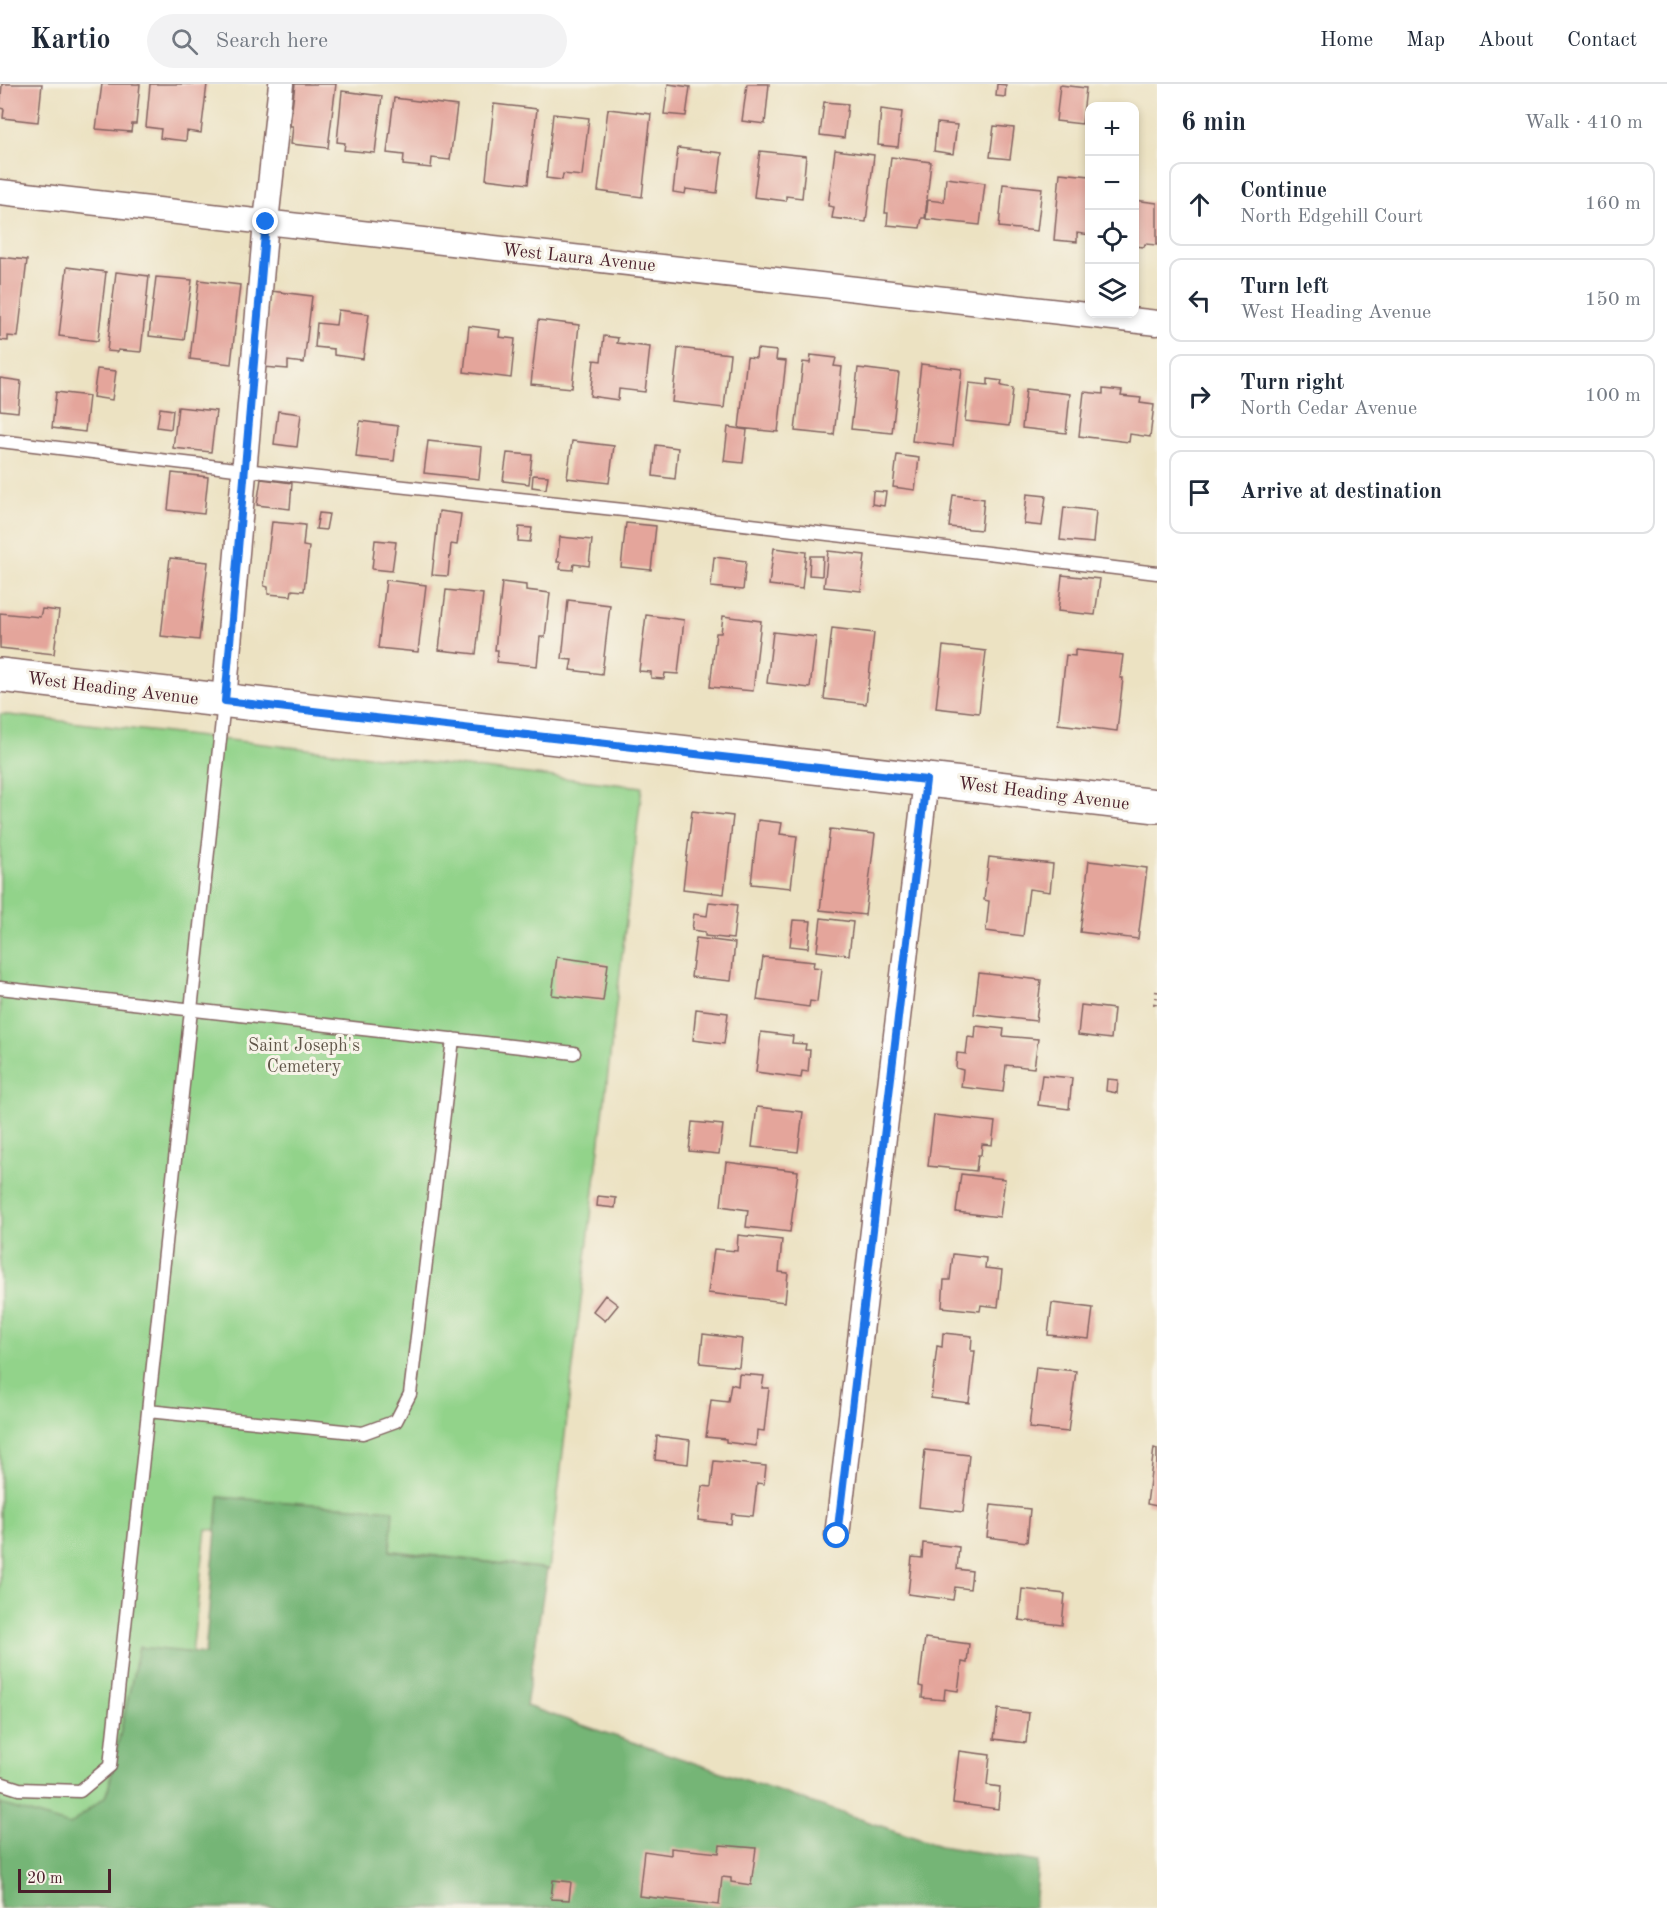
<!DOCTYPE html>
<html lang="en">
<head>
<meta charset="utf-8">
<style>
  :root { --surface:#fff; --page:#f2f2f3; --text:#1f2937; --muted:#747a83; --line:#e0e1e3 }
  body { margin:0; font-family:"Old Standard TT",serif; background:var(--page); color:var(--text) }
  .controls { position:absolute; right:18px; top:18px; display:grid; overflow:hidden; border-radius:12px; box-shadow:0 3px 9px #0003 }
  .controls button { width:54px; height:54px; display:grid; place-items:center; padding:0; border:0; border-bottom:2px solid var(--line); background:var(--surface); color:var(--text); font:30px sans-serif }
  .scale { position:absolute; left:18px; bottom:15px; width:93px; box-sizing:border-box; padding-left:6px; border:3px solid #4a1f2b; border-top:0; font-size:16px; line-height:21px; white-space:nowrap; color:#4a1f2b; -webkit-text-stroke:4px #f7f3e8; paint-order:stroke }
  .stop { position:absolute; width:18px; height:18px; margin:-14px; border:4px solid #1a73e8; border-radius:50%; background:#fff }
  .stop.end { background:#1a73e8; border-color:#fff; box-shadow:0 2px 6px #0008 }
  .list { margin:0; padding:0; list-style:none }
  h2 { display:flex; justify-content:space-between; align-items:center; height:78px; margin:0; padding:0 24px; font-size:26px }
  h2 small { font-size:20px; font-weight:400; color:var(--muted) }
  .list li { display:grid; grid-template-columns:39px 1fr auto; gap:18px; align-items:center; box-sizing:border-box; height:84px; margin:0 12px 12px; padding:0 12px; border:2px solid var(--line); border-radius:12px }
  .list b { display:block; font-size:22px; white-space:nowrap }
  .list p { margin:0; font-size:20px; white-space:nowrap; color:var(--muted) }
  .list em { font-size:20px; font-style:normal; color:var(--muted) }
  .icon { flex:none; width:33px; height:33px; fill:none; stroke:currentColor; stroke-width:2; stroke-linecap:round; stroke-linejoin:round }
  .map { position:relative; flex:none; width:1157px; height:1824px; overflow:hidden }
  header { display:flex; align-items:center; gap:36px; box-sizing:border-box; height:84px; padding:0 30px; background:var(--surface); border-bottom:2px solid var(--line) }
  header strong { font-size:28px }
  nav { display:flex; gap:33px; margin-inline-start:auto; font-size:21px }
  .search { width:420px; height:54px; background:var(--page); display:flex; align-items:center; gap:15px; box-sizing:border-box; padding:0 21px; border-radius:33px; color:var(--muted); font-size:22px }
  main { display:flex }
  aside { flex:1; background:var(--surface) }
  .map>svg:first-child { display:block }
  .green { fill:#92d38a; stroke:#6e795a; stroke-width:1.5 }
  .forest { fill:#75b576; stroke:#606a50; stroke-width:1.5 }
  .building { fill:#e4a59b }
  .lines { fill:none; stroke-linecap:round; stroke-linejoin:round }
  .lane-casing { stroke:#836360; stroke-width:15 }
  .street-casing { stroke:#836360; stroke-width:27 }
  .secondary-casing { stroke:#836360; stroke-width:36 }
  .path { stroke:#836360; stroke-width:4; stroke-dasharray:1.5 4.5; stroke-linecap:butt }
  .lane { stroke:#fff; stroke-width:12 }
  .street { stroke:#fff; stroke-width:24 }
  .secondary { stroke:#fff; stroke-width:33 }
  .route { stroke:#1a73e8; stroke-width:8 }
  .labels { text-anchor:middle; stroke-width:6; stroke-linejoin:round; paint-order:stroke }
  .street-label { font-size:18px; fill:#4a1f2b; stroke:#f7f3e8 }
  .park-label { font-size:18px; fill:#605548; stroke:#f7f3e8 }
</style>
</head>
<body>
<header>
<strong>Kartio</strong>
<div class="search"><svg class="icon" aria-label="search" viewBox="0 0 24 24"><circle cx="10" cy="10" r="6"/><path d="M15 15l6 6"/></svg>Search here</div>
<nav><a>Home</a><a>Map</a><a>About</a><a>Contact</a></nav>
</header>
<main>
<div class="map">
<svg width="1157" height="1824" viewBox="0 0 1157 1824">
  <rect width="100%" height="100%" fill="#f7f3e8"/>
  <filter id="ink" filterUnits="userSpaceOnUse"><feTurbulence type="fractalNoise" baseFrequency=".0167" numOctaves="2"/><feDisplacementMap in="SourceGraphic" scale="12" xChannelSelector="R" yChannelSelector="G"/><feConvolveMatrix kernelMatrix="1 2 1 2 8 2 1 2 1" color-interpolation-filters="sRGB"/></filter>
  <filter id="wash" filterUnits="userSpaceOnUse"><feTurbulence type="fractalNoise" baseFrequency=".008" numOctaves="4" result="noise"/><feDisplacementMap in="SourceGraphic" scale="24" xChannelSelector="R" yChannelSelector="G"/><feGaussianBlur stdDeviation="1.35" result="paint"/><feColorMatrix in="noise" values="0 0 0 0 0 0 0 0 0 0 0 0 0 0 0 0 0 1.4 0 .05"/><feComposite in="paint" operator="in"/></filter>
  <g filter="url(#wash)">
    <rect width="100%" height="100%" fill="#ece2c2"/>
    <path class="green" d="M0,630L642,703L549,1485L206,1445L166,1801L0,1782Z"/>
    <path class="forest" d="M219,1413L393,1426L390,1467L547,1485L526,1622L940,1762L1038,1778L1034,1824H0V1720L70,1741L107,1711L139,1563L205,1570Z"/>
    <g id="blocks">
      <path class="building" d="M2,0H42L38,38L3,34L4,25L0,24Z
        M102,0H140L136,40H132L131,48L96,45Z
        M150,0H207L201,49L187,47L186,57L160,54L161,45L146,43Z
        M295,0H336L328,64L291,60L293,42H290Z
        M668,0L690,3L686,32L664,30Z
        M747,0H769L765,40L742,37Z
        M997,0L1006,1L1005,13L996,12Z
        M1060,1L1086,4L1082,40L1056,37Z
        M342,7L382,12L375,69L344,66L345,59L337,58Z
        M394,14L457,22L450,76L432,74L431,84L403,81L404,71L387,69Z
        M824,18L848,20L844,54L820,51Z
        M494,20L537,25L528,100L486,95Z
        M608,25L651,30L642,113L598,107Z
        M881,25L902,28L898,63L878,61Z
        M553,30L589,34L582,92L563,90L562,96L546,94Z
        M937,39L957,41L953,70L934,67Z
        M994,42L1014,44L1010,75L990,73Z
        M678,64L722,69L717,109L686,105L685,110L673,108Z
        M835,66L874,71L866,138L832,134L834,123L828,122Z
        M760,67L806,72L802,114L786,112V117L754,113Z
        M891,73L931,78L925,134H922L920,144L887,141L888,129H885Z
        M1060,89L1090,92V151L1077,149V158L1054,156Z
        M946,94L985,99L980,141L926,135L928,116L944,118Z
        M1003,100L1042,104L1037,147L999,143Z
        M1134,116L1157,119V161L1145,160L1144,163L1134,162Z
        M0,173L27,176L18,253L8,252V257L0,256Z
        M67,183L106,188L98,257L59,252Z
        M116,188L149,192L141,268L118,266V268L107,267Z
        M156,193L192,196L184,256L149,252Z
        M199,196L240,201L231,280L190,275Z
        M271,207L312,212L304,279L288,277V285L263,283Z
        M338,226L369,230L363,275L334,271V265L315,263L317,239L336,241Z
        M538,236L579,241L572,304L531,300Z
        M469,242L500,246L499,253L515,255L511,294L464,288Z
        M604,252L618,254L617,259L650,263L645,308L619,305L618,316L590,312L594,276L601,277Z
        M678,264L730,270L724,324L672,318Z
        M757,265L777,267L776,276L786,277L778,348L739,344L747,273L756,274Z
        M811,271L836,274L834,282L842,283L834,351L795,347L803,278L810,279Z
        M921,280L962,285L953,362L912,357Z
        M858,284L899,289L892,349L851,345Z
        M97,285L116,287L112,316L93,313Z
        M0,294L21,297L18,328L0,326Z
        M988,295L1002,297L1001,302L1013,304L1009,342L965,337L969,299L988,301Z
        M1026,305L1070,310L1066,349L1022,344Z
        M1103,305L1122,307L1121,312L1141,314L1140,319L1154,321L1150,353L1130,350L1129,358L1079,352L1084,308L1103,310Z
        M56,308L89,312L85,348L52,344Z
        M178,323L216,327L211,368L173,364Z
        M160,324L173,326L171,345L157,343Z
        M278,327L301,330L297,363L274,360Z
        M360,337L398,342L394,377L356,373Z
        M728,343L747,346L743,379L724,377Z
        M428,357L482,363L479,395L424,389Z
        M572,357L614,362L609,399L567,394Z
        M656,361L678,364L675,395L653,392Z
        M507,369L532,371L529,400L503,397Z
        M897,371L919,374L915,406L893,403Z
        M172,389L208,393L204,430L168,426Z
        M533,391L548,392L546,405L532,403Z
        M261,395L292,399L290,425L257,421Z
        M873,407L886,408L884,422L872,420Z
        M1027,410L1046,412L1042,442L1024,440Z
        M953,411L984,415L981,446L949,443Z
        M1064,423L1096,427L1093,459L1060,456Z
        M439,427L461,430L457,461L451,460L448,492L432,491Z
        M319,429L329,430L326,446L316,445Z
        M272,438L305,441L303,462L309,463L304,507L292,506L291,512L268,510V503L264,502Z
        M626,439L656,442L651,486L621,483Z
        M519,443L532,444L530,458L518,457Z
        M560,453L592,456L589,482L574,480L573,486L560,485L561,478H557Z
        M375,456L396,458L392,487L372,485Z
        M774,464L806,468L802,505L769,501Z
        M828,467L865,471L861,507L824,503Z
        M810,472H823L822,492L809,491Z
        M714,473L746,477L743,506L711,503Z
        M170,474L208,478L199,556L161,552Z
        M1062,491L1100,495L1095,531L1058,527Z
        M386,496L426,501L418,568L378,564Z
        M502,498L526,501V506L550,509L545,553H540L537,582L497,578L498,566H495Z
        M446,506L483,510L476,570L439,566Z
        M568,516L610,521L602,590L570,586L572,576L562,575Z
        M42,525L59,527L54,570L0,564V529L40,533Z
        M646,531L684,536L678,590L665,589L664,595L651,594V588L639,587Z
        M723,532L761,537L753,607L710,603L716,549H721Z
        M832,544L874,549L866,620L824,615Z
        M773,548L816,553L810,604L767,599Z
        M943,562L986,567L979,629L936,624Z
        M1075,566L1123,571L1120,594H1123L1117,647L1058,640L1066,571L1075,572Z
        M692,727L733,732L724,810L683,805Z
        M758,736L782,739L780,750L797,752L791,804L751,800Z
        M830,745L875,750L865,831L820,826Z
        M989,773L1053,780L1050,808L1029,805L1023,852L986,847L989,817L984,816Z
        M1089,777L1147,784L1138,855L1080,848Z
        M709,818L737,821L733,855L705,852V848L692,846L694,830L707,832Z
        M821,834L853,838L849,871L817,867Z
        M793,836L811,837L808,864L790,862Z
        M696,854L735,859L731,897L691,893Z
        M557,873L608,880L603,917L552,911Z
        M763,873L814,878L813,883L821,884L817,918L810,917L809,923L757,916Z
        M979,889L1041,896L1036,937L974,930Z
        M1081,921L1114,925L1111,955L1078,951Z
        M696,925L728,929L724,960L693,956Z
        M976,942L1004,945L1003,952L1038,955L1034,984L1006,981L1003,1008L961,1003L963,986L956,984L957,969L966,970L968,953L975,954Z
        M761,948L793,952L792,959L806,960L805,966H810L808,988L802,987L801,994L756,988Z
        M1042,991L1072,994L1069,1025L1038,1021Z
        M1107,995L1118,996L1117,1009L1106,1007Z
        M757,1023L803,1028L798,1068L752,1063Z
        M934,1031L995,1038L992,1061L982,1060L981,1071H978L976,1087L928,1082Z
        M692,1038L723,1041L719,1070L689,1067Z
        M726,1078L798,1087L790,1148L746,1143L748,1126L721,1122Z
        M961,1090L1005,1095L1000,1133L956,1128Z
        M598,1112L616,1114L615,1124L597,1122Z
        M738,1151L782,1156L779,1188L788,1189L785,1218L708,1209L714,1165L737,1167Z
        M953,1170L986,1174L985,1184L1002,1186L998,1223L981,1221L980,1227L942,1223L944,1196H950Z
        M605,1211L618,1221L605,1237L593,1227Z
        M1052,1219L1093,1224L1089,1255L1048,1251Z
        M943,1249L972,1252L971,1267H975L969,1319L931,1314L937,1262L942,1263Z
        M703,1250L742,1255L739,1283L700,1279Z
        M1036,1283L1076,1287L1068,1348L1029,1344Z
        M739,1290L764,1292L762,1304H769L764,1347L757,1346L756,1362L726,1358V1355L706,1353L711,1316L728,1318L731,1300L738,1302Z
        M657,1352L690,1356L688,1380L655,1376Z
        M1154,1364L1157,1365V1422L1147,1420Z
        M925,1366L969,1371L963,1428L919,1423Z
        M714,1377L766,1382L764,1400L757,1399L753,1432L732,1430L731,1440L698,1436L702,1402L711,1403Z
        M991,1421L1030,1425L1027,1458L987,1453Z
        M923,1459L959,1463L957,1485L972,1487L970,1505L955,1503L953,1516L908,1510L912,1473L922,1474Z
        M1022,1505L1065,1510L1062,1541L1019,1536Z
        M925,1554L969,1560L967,1579L962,1578L958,1607L945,1605L944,1616L922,1614L923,1603L919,1602Z
        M998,1625L1029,1629L1026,1659L994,1655Z
        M959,1667L990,1671L987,1701L1000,1703L998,1725L953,1719Z
        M720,1761L756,1764L751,1801L731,1798V1794L722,1793L719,1821L639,1812L644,1767L671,1771V1764L719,1769Z
        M553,1796L571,1798L569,1816L551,1815Z"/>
    </g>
  </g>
  <g filter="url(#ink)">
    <use href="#blocks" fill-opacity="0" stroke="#836360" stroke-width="1.5"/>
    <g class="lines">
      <g class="lane-casing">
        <path id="lane" d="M0,357L244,386L633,427L1157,489
          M0,904L574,969
          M148,1327L363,1349L396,1337L410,1310L453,955
          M0,1699L19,1705L80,1707L110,1682L224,618"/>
      </g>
      <g class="street-casing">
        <path id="street" d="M0,108L1157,239
          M224,617L266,138L281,0
          M837,1452L926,696"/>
      </g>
      <g class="secondary-casing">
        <path id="secondary" d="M0,591L1157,722"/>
      </g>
      <path class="path" d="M1157,907L1155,920L1157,924"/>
      <use href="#lane" class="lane"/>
      <use href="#street" class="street"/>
      <use href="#secondary" class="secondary"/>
    </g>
  </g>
  <g class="lines" filter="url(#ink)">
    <path class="route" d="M266,138L225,617L926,696L837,1452"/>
  </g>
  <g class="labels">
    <g class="street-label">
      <text transform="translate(579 173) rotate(6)" y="6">West Laura Avenue</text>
      <text transform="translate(113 604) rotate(7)" y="6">West Heading Avenue</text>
      <text transform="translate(1044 709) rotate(7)" y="6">West Heading Avenue</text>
    </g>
    <g class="park-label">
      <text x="304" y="967">Saint Joseph's<tspan x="304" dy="21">Cemetery</tspan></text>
    </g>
  </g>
</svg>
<div class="controls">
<button>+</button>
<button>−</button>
<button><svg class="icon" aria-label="locate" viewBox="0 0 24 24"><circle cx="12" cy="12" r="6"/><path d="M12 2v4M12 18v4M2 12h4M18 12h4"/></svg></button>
<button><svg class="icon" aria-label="layers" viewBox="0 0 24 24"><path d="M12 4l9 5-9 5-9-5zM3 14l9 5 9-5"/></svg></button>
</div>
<div class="scale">20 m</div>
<div class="stop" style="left:837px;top:1452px"></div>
<div class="stop end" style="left:266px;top:138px"></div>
</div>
<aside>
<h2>6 min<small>Walk · 410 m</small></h2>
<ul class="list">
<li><svg class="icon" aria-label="ahead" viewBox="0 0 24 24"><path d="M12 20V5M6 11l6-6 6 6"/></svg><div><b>Continue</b><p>North Edgehill Court</p></div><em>160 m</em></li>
<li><svg class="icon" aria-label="left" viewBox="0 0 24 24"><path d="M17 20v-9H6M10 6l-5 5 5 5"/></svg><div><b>Turn left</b><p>West Heading Avenue</p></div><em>150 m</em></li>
<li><svg class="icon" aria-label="right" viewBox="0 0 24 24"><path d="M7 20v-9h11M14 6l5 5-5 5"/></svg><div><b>Turn right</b><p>North Cedar Avenue</p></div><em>100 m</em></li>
<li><svg class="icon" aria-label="arrive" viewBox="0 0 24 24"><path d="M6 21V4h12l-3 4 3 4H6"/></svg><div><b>Arrive at destination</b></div></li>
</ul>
</aside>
</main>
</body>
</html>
